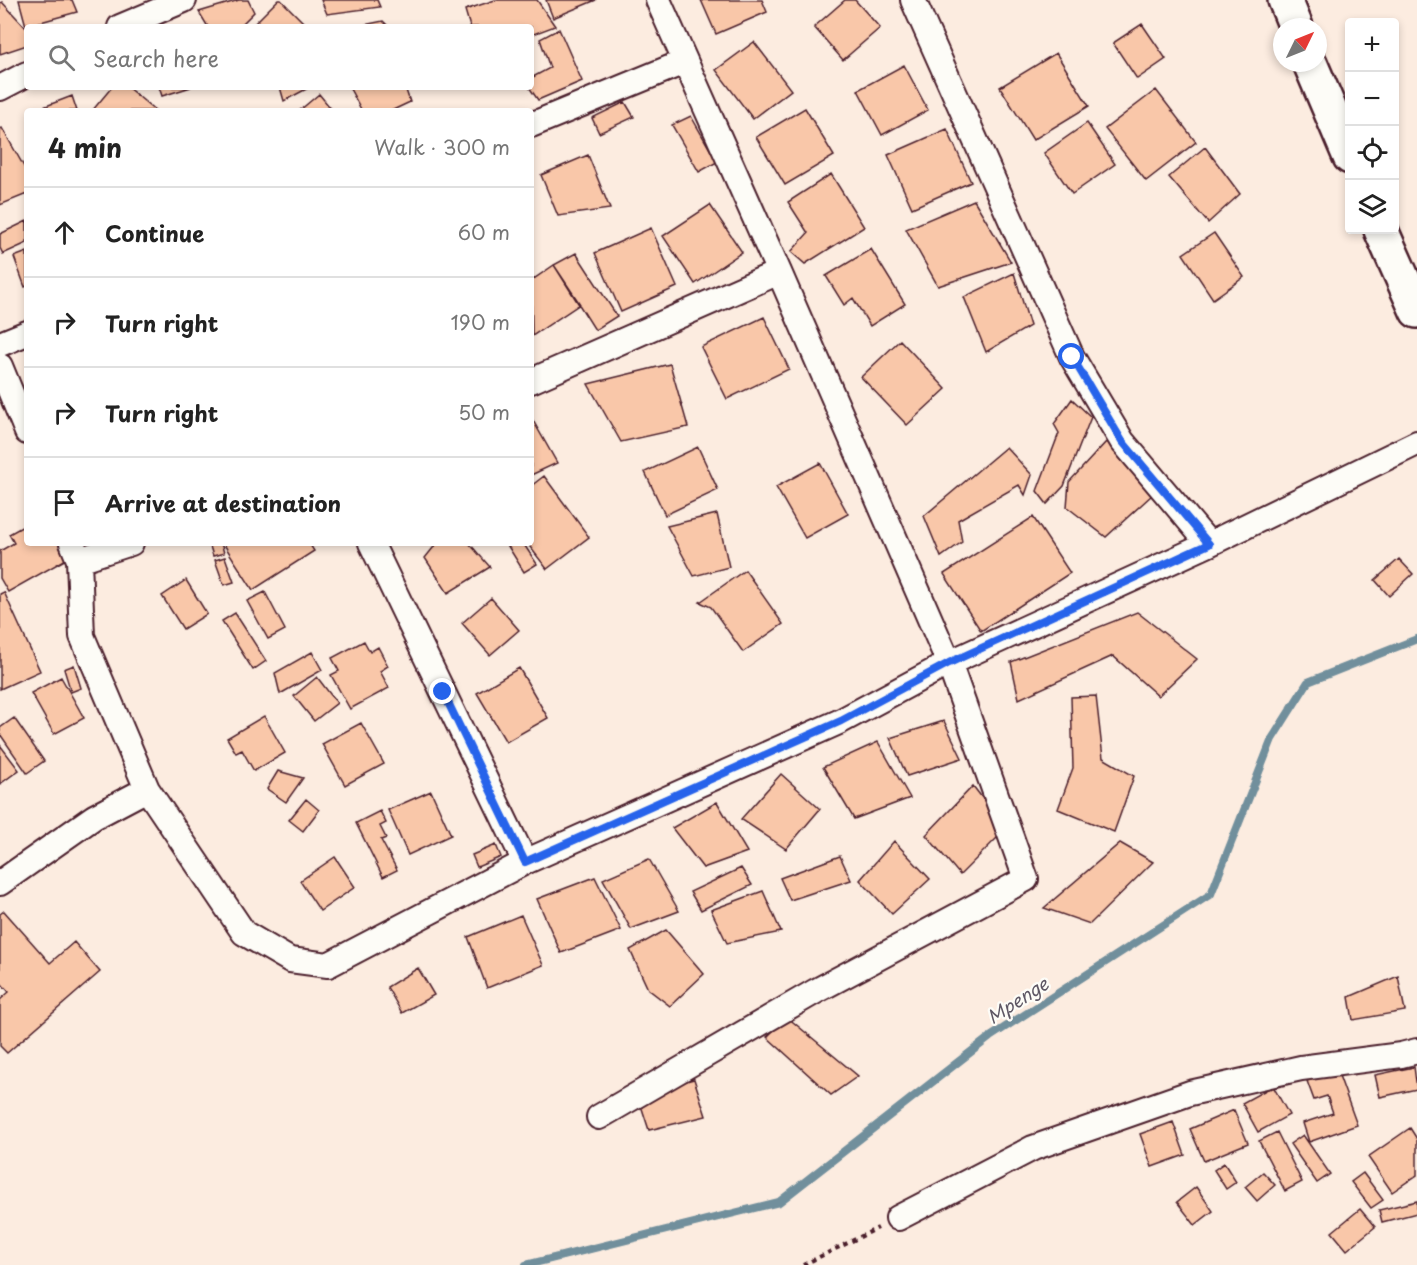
<!DOCTYPE html>
<html lang="en">
<head>
<meta charset="utf-8">
<style>
  :root { --surface:#fff; --page:#f2f2f2; --text:#222; --muted:#767676; --line:#e0e0e0 }
  body { margin:0; font-family:"Playpen Sans",sans-serif; background:var(--page); color:var(--text) }
  .controls { position:absolute; right:18px; top:18px; display:grid; overflow:hidden; border-radius:6px; box-shadow:0 3px 9px #0003 }
  .controls button { width:54px; height:54px; display:grid; place-items:center; padding:0; border:0; border-bottom:2px solid var(--line); background:var(--surface); color:var(--text); font:30px sans-serif }
  .compass { position:absolute; left:1273px; top:18px; width:54px; height:54px; border-radius:50%; background:var(--surface); box-shadow:0 3px 9px #0003; rotate:47deg }
  .stop { position:absolute; width:18px; height:18px; margin:-14px; border:4px solid #2563eb; border-radius:50%; background:#fff }
  .stop.end { background:#2563eb; border-color:#fff; box-shadow:0 2px 6px #0008 }
  .list { margin:0; padding:0; list-style:none }
  h2 { display:flex; justify-content:space-between; align-items:center; height:78px; margin:0; padding:0 24px; font-size:26px }
  h2 small { font-size:20px; font-weight:400; color:var(--muted) }
  .list li { display:grid; grid-template-columns:39px 1fr auto; gap:18px; align-items:center; box-sizing:border-box; height:90px; padding:0 24px; border-top:2px solid var(--line) }
  .list b { display:block; font-size:22px; white-space:nowrap }
  .list em { font-size:20px; font-style:normal; color:var(--muted) }
  .icon { flex:none; width:33px; height:33px; fill:none; stroke:currentColor; stroke-width:2; stroke-linecap:round; stroke-linejoin:round }
  .map { position:relative; flex:none; width:1417px; height:1265px; overflow:hidden }
  .search { position:absolute; background:var(--surface); box-shadow:0 3px 9px #0003; left:24px; top:24px; width:510px; height:66px; display:flex; align-items:center; gap:15px; box-sizing:border-box; padding:0 21px; border-radius:6px; color:var(--muted); font-size:22px }
  .panel { position:absolute; background:var(--surface); box-shadow:0 3px 9px #0003; left:24px; top:108px; width:510px; height:438px; border-radius:6px }
  .map>svg:first-child { display:block }
  .lines { fill:none; stroke-linecap:round; stroke-linejoin:round }
  .stream { stroke:#718f9c; stroke-width:8 }
  .building { fill:#f9c7a9; stroke:#4a1f2b; stroke-width:1.5 }
  .minor-casing { stroke:#4a1f2b; stroke-width:28 }
  .primary-casing { stroke:#4a1f2b; stroke-width:38 }
  .path { stroke:#4a1f2b; stroke-width:4; stroke-dasharray:4.5 4.5; stroke-linecap:butt }
  .minor { stroke:#fdfcf7; stroke-width:24 }
  .primary { stroke:#fdfcf7; stroke-width:33 }
  .route { stroke:#2563eb; stroke-width:8 }
  .labels { text-anchor:middle; stroke-width:4.5; stroke-linejoin:round; paint-order:stroke }
  .water-label { font-size:18px; font-style:italic; fill:#5e5764; stroke:#fdfcf7 }
</style>
</head>
<body>
<div class="map">
<svg width="1417" height="1265" viewBox="0 0 1417 1265">
  <rect width="100%" height="100%" fill="#fcece0"/>
  <filter id="ink" filterUnits="userSpaceOnUse"><feTurbulence type="fractalNoise" baseFrequency=".0167" numOctaves="2"/><feDisplacementMap in="SourceGraphic" scale="12" xChannelSelector="R" yChannelSelector="G"/><feConvolveMatrix kernelMatrix="1 2 1 2 8 2 1 2 1" color-interpolation-filters="sRGB"/></filter>
  <g filter="url(#ink)">
    <g class="lines">
      <path class="stream" d="M526,1265L779,1202L990,1037L1211,894L1272,739L1308,682L1417,639"/>
    </g>
    <path class="building" d="M19,0H72L77,12L26,26Z
      M239,0H248L254,12L239,27H208L199,12Z
      M278,0H281L308,27H251Z
      M321,0H377L380,7L327,14Z
      M495,0H537L555,26L531,35V27H470L465,10Z
      M546,0H596L553,18Z
      M701,0H762L767,12L716,34Z
      M845,0H855L880,28L843,60L814,27Z
      M2,2L27,29V45L0,54V3Z
      M383,21L389,27H354Z
      M1142,24L1166,59L1137,79L1113,43Z
      M559,29L582,81L538,100L529,87H531V78L550,68L540,39Z
      M754,42L791,90L753,119L716,70Z
      M1056,53L1089,106L1033,140L1000,87Z
      M904,65L928,110L882,135L858,90Z
      M112,87H127L156,111H92Z
      M159,87H191L162,96Z
      M280,87H310L284,101Z
      M349,87H405L410,102L391,111H362Z
      M1156,90L1196,142L1146,181L1105,129Z
      M319,94L333,111H299Z
      M72,96L77,111H33Z
      M625,102L634,117L599,133L592,118Z
      M805,108L834,156L785,185L756,137Z
      M691,116L717,162L699,172L672,125Z
      M1087,123L1115,164L1072,194L1044,153Z
      M2,128L27,172V194L0,205V129Z
      M947,129L971,182L912,208L888,155Z
      M1205,147L1240,194L1208,223L1169,177Z
      M588,155L610,209L558,216L541,175Z
      M831,174L864,227L805,264L791,252L808,233L788,202Z
      M974,200L1011,262L938,286L906,229Z
      M710,205L742,252L695,284L663,236Z
      M27,221V243L3,254L0,248V234Z
      M651,228L677,287L621,312L595,253Z
      M1214,233L1244,277L1213,299L1183,254Z
      M871,249L905,304L870,326L853,298L844,305L826,276Z
      M27,252V286L25,287L14,257Z
      M576,253L617,316L595,330L554,265Z
      M554,265L580,304L532,336L531,281Z
      M1014,273L1030,326L986,352L964,297Z
      M764,317L789,369L727,399L701,347Z
      M900,340L946,389L907,425L861,377Z
      M670,364L688,427L621,442L588,384Z
      M1072,399L1091,417L1064,486L1047,504L1037,491L1059,433L1054,424Z
      M531,417L557,463L531,475Z
      M1107,441L1152,495L1106,537L1067,507L1069,482Z
      M698,447L718,490L665,515L645,472Z
      M1006,447L1032,475L1025,495L1019,485L958,520L962,542L941,557L924,516Z
      M820,463L848,514L805,538L776,487Z
      M544,476L589,537L547,569L527,543H531V486Z
      M717,514L729,567L694,576L667,526Z
      M1033,517L1070,573L981,631L944,574Z
      M27,524V543H62L70,557L8,592L0,578V551L14,543L9,534Z
      M209,543H221L224,553L213,556Z
      M223,543H309L314,551L253,590Z
      M437,543H469L490,567L448,593L425,558Z
      M506,543H523L537,564L524,572Z
      M225,557L234,582L224,585L215,560Z
      M1399,559L1413,574L1389,596L1375,580Z
      M745,570L783,624L743,652L711,607L700,602Z
      M186,580L207,614L183,629L162,596Z
      M4,592L40,671L0,689V594Z
      M265,592L285,630L268,639L247,601Z
      M491,598L519,630L490,655L462,623Z
      M1137,612L1197,659L1158,696L1113,656L1019,699L1011,662Z
      M235,613L266,661L253,670L222,621Z
      M364,641L370,652L378,647L388,666L380,671L389,688L350,709L331,675L339,671L332,658Z
      M312,652L322,670L280,694L275,673Z
      M74,665L81,688L71,692L64,669Z
      M519,668L548,718L506,742L477,693Z
      M61,677L84,718L54,734L31,693Z
      M317,677L337,703L314,721L294,696Z
      M1096,696L1103,758L1134,776L1114,832L1058,809L1073,768L1071,697Z
      M264,716L285,753L254,771L242,750L236,753L227,738Z
      M14,718L44,761L27,773L0,734V728Z
      M944,721L962,758L907,776L890,738Z
      M361,723L384,764L345,785L322,744Z
      M878,742L910,798L854,819L823,767Z
      M0,745L19,770L0,784Z
      M278,771L303,778L286,802L267,789Z
      M781,774L820,809L786,849L741,819Z
      M973,786L1006,829L960,875L926,835Z
      M431,791L451,835L408,855L388,810Z
      M306,799L319,810L303,831L289,820Z
      M717,802L747,852L703,868L672,828Z
      M380,811L386,823L380,826L386,838L381,840L397,870L383,877L356,823Z
      M894,841L930,879L892,914L860,880Z
      M1120,843L1153,862L1090,924L1044,908Z
      M496,845L501,857L477,867L472,855Z
      M840,856L851,880L790,900L780,878Z
      M335,857L355,887L320,911L300,881Z
      M649,859L679,911L631,929L603,879Z
      M741,868L752,885L701,910L690,892Z
      M595,877L621,930L561,953L537,899Z
      M763,891L781,932L727,943L711,910Z
      M4,911L50,963L74,942L100,972L7,1053L0,1046V1000L9,992L0,982V914Z
      M521,915L543,965L487,988L468,937Z
      M666,930L704,974L670,1006L648,989L630,950Z
      M418,968L434,995L402,1013L387,987Z
      M1398,976L1405,1011L1353,1020L1349,997Z
      M787,1017L858,1076L831,1095L767,1037Z
      M1414,1067L1417,1089L1380,1097L1375,1075Z
      M1337,1070L1357,1125L1309,1142L1303,1123L1333,1113L1327,1096L1314,1100L1307,1081Z
      M694,1079L706,1116L649,1130L637,1093Z
      M1273,1086L1289,1115L1258,1132L1242,1103Z
      M1234,1110L1248,1143L1204,1161L1190,1129Z
      M1173,1122L1185,1155L1152,1167L1140,1134Z
      M1410,1128L1417,1139V1175L1392,1192L1368,1157Z
      M1277,1132L1302,1182L1285,1191L1259,1141Z
      M1303,1135L1330,1174L1317,1183L1290,1144Z
      M1224,1163L1236,1182L1226,1189L1214,1170Z
      M1263,1172L1275,1185L1257,1201L1245,1187Z
      M1363,1173L1383,1200L1371,1208L1351,1182Z
      M1196,1187L1213,1211L1195,1225L1177,1202Z
      M1417,1201V1213L1382,1222L1379,1210Z
      M1360,1209L1375,1227L1347,1250L1332,1232Z"/>
    <g class="lines">
      <g class="minor-casing">
        <path id="minor" d="M913,0L1072,357L1122,441L1209,544
          M120,27L184,0
          M0,88L27,74
          M531,125L684,62
          M0,344L27,333
          M0,366L27,432
          M531,381L779,272
          M72,543L79,560L82,636L147,789L244,933L290,960L328,965L525,862L841,721L949,663L1209,544L1417,443
          M371,543L525,862
          M79,560L131,543
          M0,883L94,817L147,789
          M599,1117L816,991L1026,879L949,663L779,272L658,0
          M898,1218L1033,1148L1190,1093L1301,1068L1401,1055L1417,1051"/>
      </g>
      <g class="primary-casing">
        <path id="primary" d="M1285,0L1296,27
          M1310,63L1350,157
          M1381,230L1417,311"/>
      </g>
      <path class="path" d="M803,1265L878,1228"/>
      <use href="#minor" class="minor"/>
      <use href="#primary" class="primary"/>
    </g>
  </g>
  <g class="lines" filter="url(#ink)">
    <path class="route" d="M443,692L525,862L841,721L949,663L1209,544L1122,441L1072,357"/>
  </g>
  <g class="labels">
    <g class="water-label">
      <text transform="translate(1018 1001) rotate(-33)" y="6">Mpenge</text>
    </g>
  </g>
</svg>
<div class="controls">
<button>+</button>
<button>−</button>
<button><svg class="icon" aria-label="locate" viewBox="0 0 24 24"><circle cx="12" cy="12" r="6"/><path d="M12 2v4M12 18v4M2 12h4M18 12h4"/></svg></button>
<button><svg class="icon" aria-label="layers" viewBox="0 0 24 24"><path d="M12 4l9 5-9 5-9-5zM3 14l9 5 9-5"/></svg></button>
</div>
<svg class="compass" viewBox="-18 -18 36 36"><path d="M0-13l5 13h-10z" fill="#e53935"/><path d="M0 13l5-13h-10z" fill="#767676"/></svg>
<div class="stop" style="left:1072px;top:357px"></div>
<div class="stop end" style="left:443px;top:692px"></div>
<div class="search"><svg class="icon" aria-label="search" viewBox="0 0 24 24"><circle cx="10" cy="10" r="6"/><path d="M15 15l6 6"/></svg>Search here</div>
<section class="panel">
<h2>4 min<small>Walk · 300 m</small></h2>
<ul class="list">
<li><svg class="icon" aria-label="ahead" viewBox="0 0 24 24"><path d="M12 20V5M6 11l6-6 6 6"/></svg><div><b>Continue</b></div><em>60 m</em></li>
<li><svg class="icon" aria-label="right" viewBox="0 0 24 24"><path d="M7 20v-9h11M14 6l5 5-5 5"/></svg><div><b>Turn right</b></div><em>190 m</em></li>
<li><svg class="icon" aria-label="right" viewBox="0 0 24 24"><path d="M7 20v-9h11M14 6l5 5-5 5"/></svg><div><b>Turn right</b></div><em>50 m</em></li>
<li><svg class="icon" aria-label="arrive" viewBox="0 0 24 24"><path d="M6 21V4h12l-3 4 3 4H6"/></svg><div><b>Arrive at destination</b></div></li>
</ul>
</section>
</div>
</body>
</html>
